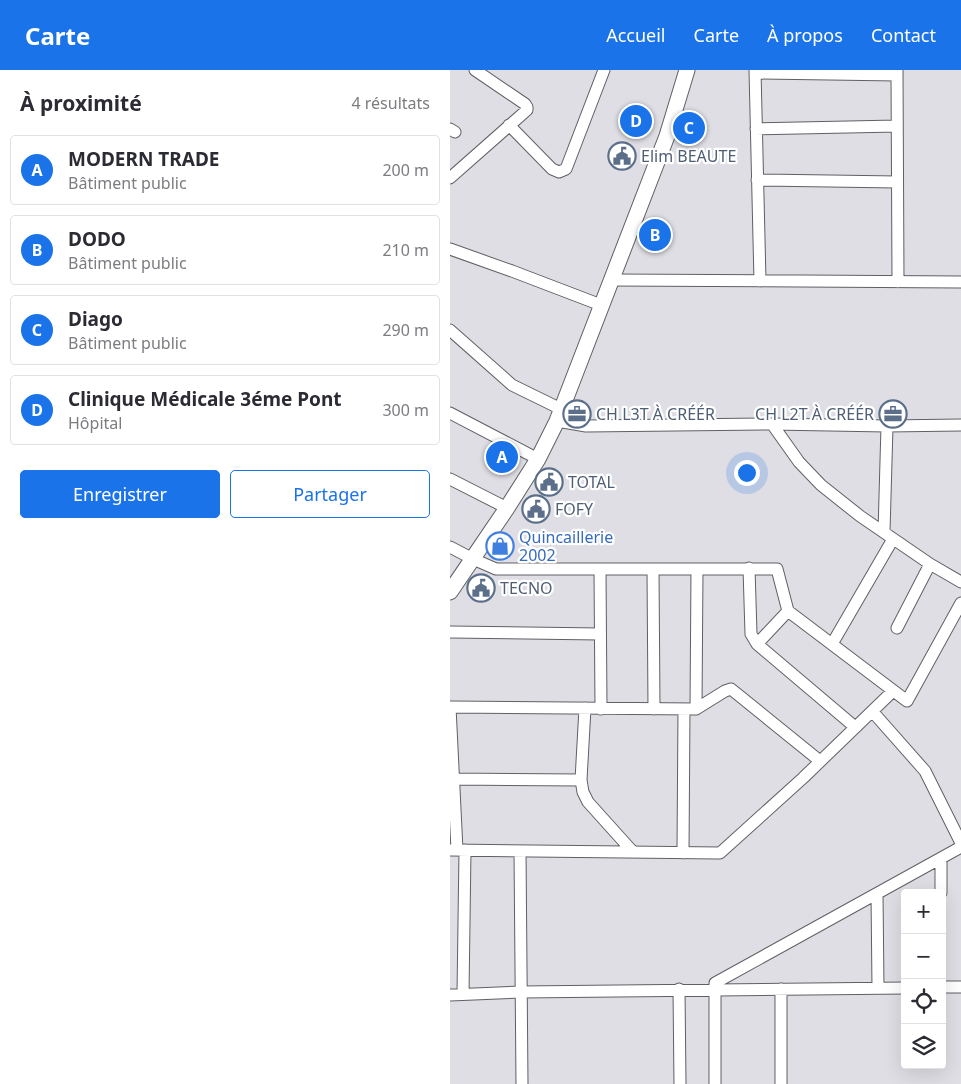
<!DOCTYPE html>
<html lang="fr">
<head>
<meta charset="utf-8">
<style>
  :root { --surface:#fff; --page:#f7f7f7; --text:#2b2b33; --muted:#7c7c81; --line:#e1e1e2; --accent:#1a73e8 }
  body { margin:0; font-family:"Noto Sans",sans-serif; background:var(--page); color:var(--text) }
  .controls { position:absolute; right:15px; bottom:15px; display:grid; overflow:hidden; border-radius:5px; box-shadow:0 5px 20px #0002 }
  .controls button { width:45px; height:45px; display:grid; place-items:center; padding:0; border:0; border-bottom:1px solid var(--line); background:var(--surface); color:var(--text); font:25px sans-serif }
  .you { position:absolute; left:296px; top:402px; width:18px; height:18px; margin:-12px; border:4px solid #fff; border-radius:50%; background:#1a73e8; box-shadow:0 0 0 8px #1a73e833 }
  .badge { display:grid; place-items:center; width:32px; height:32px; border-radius:50%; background:var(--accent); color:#fff; font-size:16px; font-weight:700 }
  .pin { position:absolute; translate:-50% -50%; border:2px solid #fff; box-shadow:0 1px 5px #0006 }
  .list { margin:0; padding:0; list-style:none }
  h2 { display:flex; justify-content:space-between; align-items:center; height:65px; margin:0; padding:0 20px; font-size:21px }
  h2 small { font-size:16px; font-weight:400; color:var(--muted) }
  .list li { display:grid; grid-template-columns:32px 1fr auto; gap:15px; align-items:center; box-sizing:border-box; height:70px; margin:0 10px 10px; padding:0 10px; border:1px solid var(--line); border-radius:5px }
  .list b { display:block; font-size:19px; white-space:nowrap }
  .list p { margin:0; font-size:16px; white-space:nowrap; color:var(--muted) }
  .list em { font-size:16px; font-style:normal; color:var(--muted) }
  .actions { display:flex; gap:10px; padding:15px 20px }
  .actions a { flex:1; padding:11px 0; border:1px solid var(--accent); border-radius:5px; text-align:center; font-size:18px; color:var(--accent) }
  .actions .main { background:var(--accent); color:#fff }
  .icon { flex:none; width:28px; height:28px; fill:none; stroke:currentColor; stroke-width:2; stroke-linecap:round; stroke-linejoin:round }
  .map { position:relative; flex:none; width:511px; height:1014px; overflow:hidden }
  header { display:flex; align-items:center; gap:30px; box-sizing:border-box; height:70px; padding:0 25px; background:var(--accent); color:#fff }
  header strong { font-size:24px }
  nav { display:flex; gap:28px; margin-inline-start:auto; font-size:18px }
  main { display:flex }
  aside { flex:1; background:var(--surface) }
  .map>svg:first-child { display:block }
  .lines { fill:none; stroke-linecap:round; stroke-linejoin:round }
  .minor-casing { stroke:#605f64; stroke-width:13 }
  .major-casing { stroke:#605f64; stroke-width:17 }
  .minor { stroke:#fff; stroke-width:11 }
  .major { stroke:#fff; stroke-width:15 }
  .labels { text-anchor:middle; stroke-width:4.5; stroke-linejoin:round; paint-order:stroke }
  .service-label { font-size:16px; fill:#4e5e75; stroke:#fff; text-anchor:start }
  .shop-label { font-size:16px; fill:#366cbe; stroke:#fff; text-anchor:start }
</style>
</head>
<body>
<header>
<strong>Carte</strong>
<nav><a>Accueil</a><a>Carte</a><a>À propos</a><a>Contact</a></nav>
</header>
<main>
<aside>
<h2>À proximité<small>4 résultats</small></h2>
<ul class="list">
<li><span class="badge">A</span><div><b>MODERN TRADE</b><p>Bâtiment public</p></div><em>200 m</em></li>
<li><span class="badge">B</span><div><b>DODO</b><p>Bâtiment public</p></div><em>210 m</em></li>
<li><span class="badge">C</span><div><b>Diago</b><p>Bâtiment public</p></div><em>290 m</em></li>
<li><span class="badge">D</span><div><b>Clinique Médicale 3éme Pont</b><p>Hôpital</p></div><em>300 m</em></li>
</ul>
<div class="actions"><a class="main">Enregistrer</a><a>Partager</a></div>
</aside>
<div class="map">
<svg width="511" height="1014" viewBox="0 0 511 1014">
  <rect width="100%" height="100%" fill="#dfdee4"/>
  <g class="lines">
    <g class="minor-casing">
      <path id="minor" d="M305,0L310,211
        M447,0L448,212
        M305,3L447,5
        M59,55L102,99L109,102L116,99L154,0
        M0,59L5,62
        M306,59L447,56
        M0,108L77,40V37L75,34L25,0
        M307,110L447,112
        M0,179L62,201L151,235
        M161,210L511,212
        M0,260L62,315L111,339
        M0,343L88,389
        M107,351L136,356L322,354L349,392L371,415L410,446L480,494L511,512
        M322,354L437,356L511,355
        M0,409L57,438
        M434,462L437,356
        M0,477L23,489L46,499H327L338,541L307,574
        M299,498L301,564L307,574L405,657
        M150,499L151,639
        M203,499L204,639
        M338,541L457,631L511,533
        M447,558L480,494
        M0,562L150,564
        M382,574L443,469
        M0,637L246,639L275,621L281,619L370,691
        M0,637L7,780
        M135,638L131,710L133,722L138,732L183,782
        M246,639L247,499
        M422,641L475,701L511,773
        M3,709L131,710
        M0,780L270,783L353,708L443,621
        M70,781L72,1014
        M233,783L234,639
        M491,823V788
        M427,824L428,918
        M492,917H511
        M229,919L230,1014
        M331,919V1014
        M13,924L15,780
        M0,925L71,922L455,918
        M265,1014V913L511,777"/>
    </g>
    <g class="major-casing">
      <path id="major" d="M0,522L57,438L88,389L107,351L217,66L237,0"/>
    </g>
    <use href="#minor" class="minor"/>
    <use href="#major" class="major"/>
  </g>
  <defs>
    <g id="civic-ring" transform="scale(1.4375)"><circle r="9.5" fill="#fff" stroke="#5c6f8a" stroke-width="1.5"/><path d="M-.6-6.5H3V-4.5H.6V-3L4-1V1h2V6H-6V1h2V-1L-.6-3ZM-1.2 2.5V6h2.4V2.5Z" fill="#5c6f8a"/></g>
    <g id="office-ring" transform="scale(1.4375)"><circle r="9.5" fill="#fff" stroke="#5c6f8a" stroke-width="1.5"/><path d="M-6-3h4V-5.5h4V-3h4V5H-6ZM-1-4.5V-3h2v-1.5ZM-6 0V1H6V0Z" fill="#5c6f8a"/></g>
    <g id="shop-ring" transform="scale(1.4375)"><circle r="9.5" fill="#fff" stroke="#3f7fe0" stroke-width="1.5"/><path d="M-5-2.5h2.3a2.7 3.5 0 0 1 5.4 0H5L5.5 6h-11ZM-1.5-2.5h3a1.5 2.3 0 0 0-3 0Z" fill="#3f7fe0"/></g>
  </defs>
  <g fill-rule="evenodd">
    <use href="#civic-ring" x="172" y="86"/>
    <use href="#office-ring" x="127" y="344"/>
    <use href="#office-ring" x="443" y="344"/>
    <use href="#civic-ring" x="99" y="412"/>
    <use href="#civic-ring" x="86" y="439"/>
    <use href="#shop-ring" x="50" y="476"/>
    <use href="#civic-ring" x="31" y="518"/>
  </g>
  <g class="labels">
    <g class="service-label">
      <text x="191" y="92">Elim BEAUTE</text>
      <text x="146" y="350">CH L3T À CRÉÉR</text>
      <text x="424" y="350" text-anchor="end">CH L2T À CRÉÉR</text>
      <text x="118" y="418">TOTAL</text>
      <text x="105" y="445">FOFY</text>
      <text x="50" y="524">TECNO</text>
    </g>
    <g class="shop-label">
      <text x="69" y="473">Quincaillerie<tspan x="69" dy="18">2002</tspan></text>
    </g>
  </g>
</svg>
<div class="controls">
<button>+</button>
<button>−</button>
<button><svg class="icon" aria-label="locate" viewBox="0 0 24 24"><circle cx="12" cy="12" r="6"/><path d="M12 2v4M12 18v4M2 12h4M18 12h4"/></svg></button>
<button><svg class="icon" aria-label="layers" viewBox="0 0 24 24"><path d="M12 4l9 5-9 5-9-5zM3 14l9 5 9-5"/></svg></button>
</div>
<div class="you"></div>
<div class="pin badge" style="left:52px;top:387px">A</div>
<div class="pin badge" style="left:205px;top:165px">B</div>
<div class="pin badge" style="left:239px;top:58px">C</div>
<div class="pin badge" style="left:186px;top:51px">D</div>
</div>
</main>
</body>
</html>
